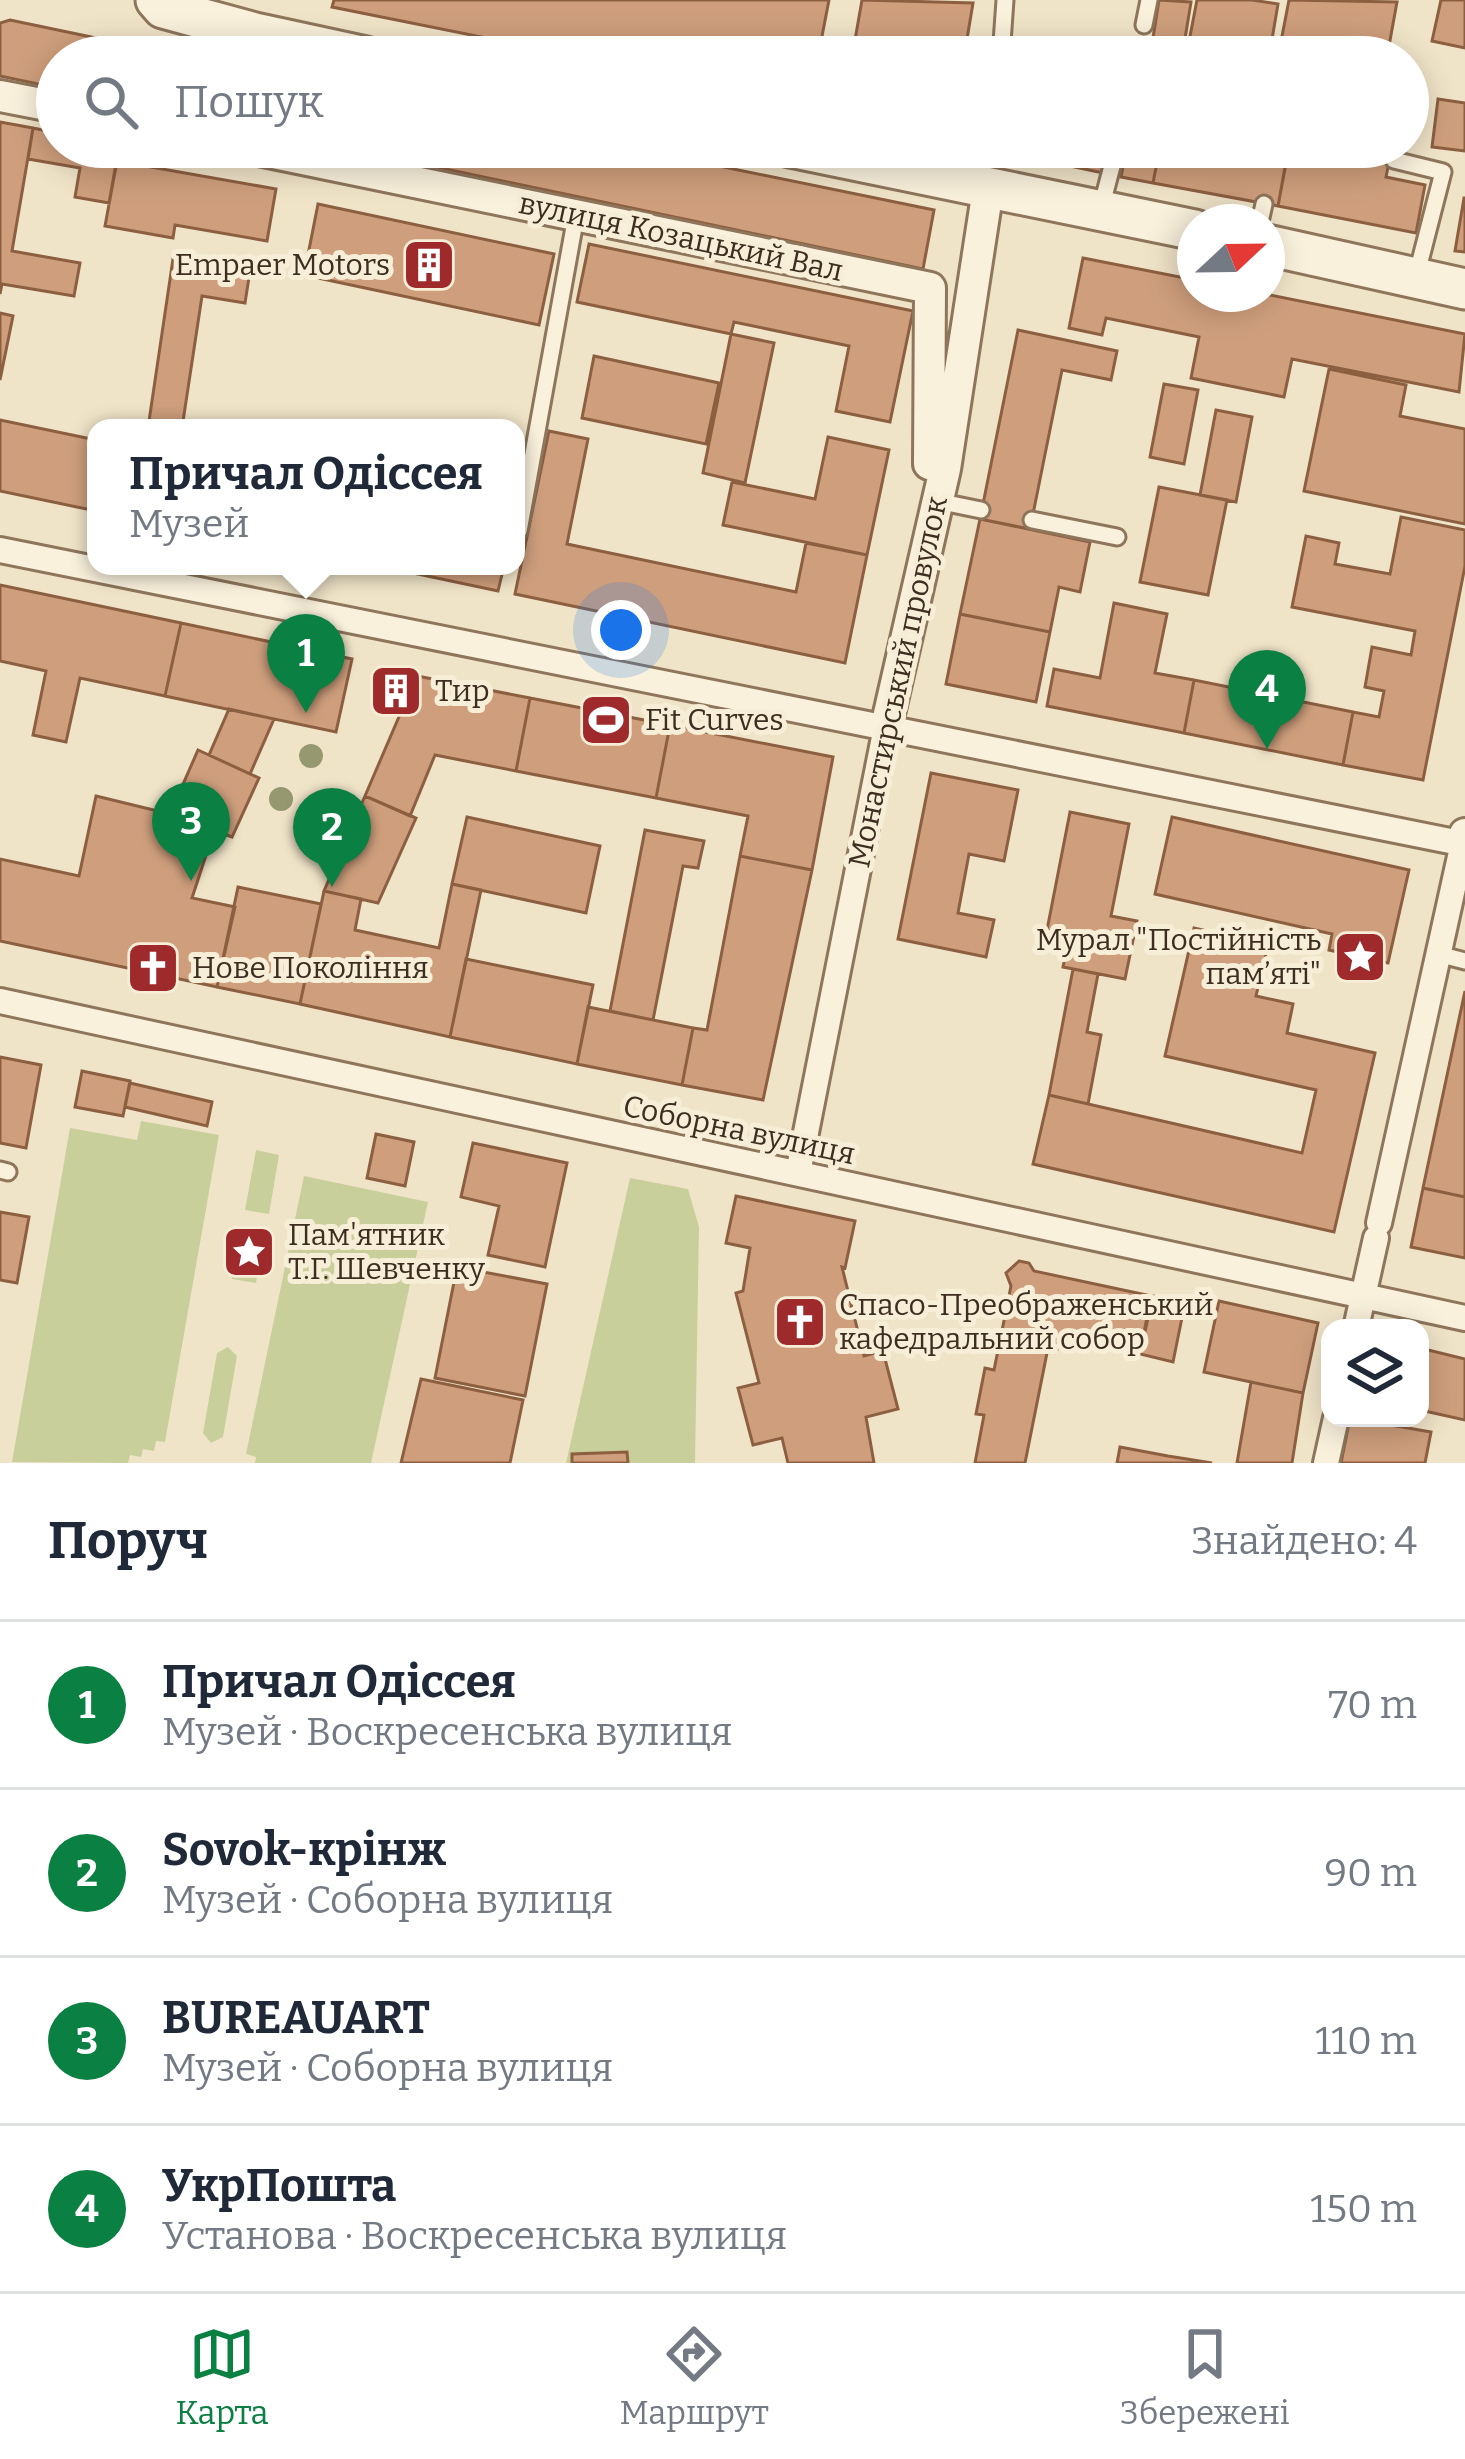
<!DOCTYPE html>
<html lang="uk">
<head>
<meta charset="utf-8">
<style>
  :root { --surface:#fff; --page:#f2f2f3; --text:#1f2937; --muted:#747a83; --line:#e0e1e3; --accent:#0b8043 }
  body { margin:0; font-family:Bitter,serif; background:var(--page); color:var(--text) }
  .controls { position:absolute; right:36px; bottom:36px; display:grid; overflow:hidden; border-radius:24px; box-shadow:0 6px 30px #0003 }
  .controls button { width:108px; height:108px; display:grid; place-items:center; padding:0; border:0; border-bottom:3px solid var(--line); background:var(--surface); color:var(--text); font:60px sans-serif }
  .compass { position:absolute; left:1177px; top:204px; width:108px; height:108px; border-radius:50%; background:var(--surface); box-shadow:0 6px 30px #0003; rotate:68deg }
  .you { position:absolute; left:621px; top:630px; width:42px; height:42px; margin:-30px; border:9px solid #fff; border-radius:50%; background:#1a73e8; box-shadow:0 0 0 18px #1a73e833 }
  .badge { display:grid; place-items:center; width:78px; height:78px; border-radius:50%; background:var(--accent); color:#fff; font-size:39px; font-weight:700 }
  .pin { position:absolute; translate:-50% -99px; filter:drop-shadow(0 3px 6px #0008) }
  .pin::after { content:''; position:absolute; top:63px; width:42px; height:36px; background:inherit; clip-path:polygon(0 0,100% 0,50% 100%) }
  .popup { position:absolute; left:87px; top:419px; width:438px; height:156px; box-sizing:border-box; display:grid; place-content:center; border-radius:24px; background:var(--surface); filter:drop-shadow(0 3px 9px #0005); font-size:39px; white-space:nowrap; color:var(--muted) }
  .popup b { font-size:45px; color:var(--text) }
  .popup::after { content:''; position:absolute; left:50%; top:100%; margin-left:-24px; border:24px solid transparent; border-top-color:var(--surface) }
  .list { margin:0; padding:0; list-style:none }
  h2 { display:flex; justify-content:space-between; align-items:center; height:156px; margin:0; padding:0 48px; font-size:51px }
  h2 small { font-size:39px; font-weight:400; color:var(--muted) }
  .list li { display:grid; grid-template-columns:78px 1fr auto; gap:36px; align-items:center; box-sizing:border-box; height:168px; padding:0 48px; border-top:3px solid var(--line) }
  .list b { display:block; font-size:45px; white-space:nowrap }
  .list p { margin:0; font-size:39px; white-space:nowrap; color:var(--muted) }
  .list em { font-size:39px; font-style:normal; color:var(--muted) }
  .icon { flex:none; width:66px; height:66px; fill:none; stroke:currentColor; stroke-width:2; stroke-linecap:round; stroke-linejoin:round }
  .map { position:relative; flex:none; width:1465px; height:1463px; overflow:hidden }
  .search { position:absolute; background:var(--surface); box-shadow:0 6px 30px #0003; left:36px; right:36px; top:36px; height:132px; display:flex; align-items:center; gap:30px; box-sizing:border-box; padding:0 42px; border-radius:66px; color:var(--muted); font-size:45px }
  .sheet { height:828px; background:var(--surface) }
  nav { display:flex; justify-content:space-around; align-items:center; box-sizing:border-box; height:168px; border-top:3px solid var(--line); background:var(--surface); font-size:33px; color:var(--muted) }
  nav a { display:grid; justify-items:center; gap:6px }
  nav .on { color:var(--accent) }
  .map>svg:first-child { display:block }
  .green { fill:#c9cf9b }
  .building { fill:#cf9f7d; stroke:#8d5f41; stroke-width:3 }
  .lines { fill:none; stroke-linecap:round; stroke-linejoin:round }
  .service-casing { stroke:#8d765c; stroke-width:21 }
  .pedestrian-casing { stroke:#8d765c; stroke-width:30 }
  .minor-casing { stroke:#8d765c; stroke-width:36 }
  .tertiary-casing { stroke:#8d765c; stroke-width:45 }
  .service { stroke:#faf1dc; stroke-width:15 }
  .pedestrian { stroke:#faf1dc; stroke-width:24 }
  .minor { stroke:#faf1dc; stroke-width:30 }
  .tertiary { stroke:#faf1dc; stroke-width:39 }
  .tree { fill:#96986f }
  .labels { text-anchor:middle; stroke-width:10; stroke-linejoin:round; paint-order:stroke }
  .street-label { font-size:30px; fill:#3d2e20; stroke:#f7eed8 }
  .poi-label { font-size:30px; fill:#3d2e20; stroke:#f7eed8; text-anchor:start }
</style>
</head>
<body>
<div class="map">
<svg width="1465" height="1463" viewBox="0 0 1465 1463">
  <rect width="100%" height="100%" fill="#f0e4c8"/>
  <path class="green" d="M141,1121L219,1135L165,1442L156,1441L154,1451L143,1449L141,1457L130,1455L128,1463L12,1462L70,1128L137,1140Z
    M256,1150L279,1155L269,1214L245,1210Z
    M304,1176L428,1202L371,1463H255L256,1457L246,1454Z
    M630,1178L688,1189L699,1227L695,1463H566Z
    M240,1236L263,1240L256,1283L232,1279Z
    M228,1347L237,1356L223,1437L211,1443L203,1433L217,1353Z"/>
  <path class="building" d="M334,0H829L818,57H761L704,45L702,57H560L561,53L332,7Z
    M862,0L973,3L964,57H852Z
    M1159,0L1191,2L1182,57H1150Z
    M1197,0H1252L1278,4L1269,57H1186Z
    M1289,0L1397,2L1387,57H1278Z
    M1441,0H1465V48L1432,41Z
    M10,20L187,57H57V88L0,76V23Z
    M1438,99L1465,103V151L1432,147Z
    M0,122L33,128L12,251L80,263L74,296L2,284L0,294Z
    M33,128L57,133V147H119L109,203L75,197L80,168L28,159Z
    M341,147H626L934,210L923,269Z
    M1000,147H1108L1103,173L999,151Z
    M1127,147H1160L1153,183L1121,177Z
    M1160,147H1289L1278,206L1153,183Z
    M1340,147H1392L1386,177L1425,185L1416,233L1278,206L1287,156L1336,165Z
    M117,161L276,189L267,241L175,225L173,238L105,226Z
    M1464,198H1465V252L1455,251Z
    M318,204L554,254L539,325L304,275Z
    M589,244L913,311L890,422L836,411L849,346L734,322L731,334L577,302Z
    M1083,258L1195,280V294H1265L1465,334L1459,392L1292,359L1284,397L1191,378L1199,337L1106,318L1102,335L1069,328Z
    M173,259L250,271L245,303L202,296L182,428H148Z
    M0,313L13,316L0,380Z
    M1018,330L1117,351L1111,380L1062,370L1030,529L980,519Z
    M731,334L774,343L745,483L703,473Z
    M594,356L719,383L706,444L582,418Z
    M1329,369L1406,385L1400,416L1465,429V524L1304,491Z
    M1164,384L1198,390L1184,464L1150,457Z
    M1216,410L1252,417L1236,502L1200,495Z
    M0,420L96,440V511L0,491Z
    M549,431L588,439L567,544L796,592L806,543L867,555L845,663L515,594Z
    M828,437L889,450L867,555L723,525L732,482L815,499Z
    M1159,487L1227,500L1208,595L1140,582Z
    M1401,517L1465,530V566L1423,780L1343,765L1353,712L1379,717L1384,691L1365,687L1372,647L1411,655L1415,631L1292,607L1306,536L1339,543L1335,564L1390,574Z
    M980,519L1090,542L1080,592L1059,587L1050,632L960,614Z
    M380,566H504L498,591Z
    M0,585L181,623L165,696L80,678L66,742L33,735L46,671L0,661Z
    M1114,603L1167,614L1155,673L1194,680L1184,733L1047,706L1054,669L1100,678Z
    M960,614L1050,632L1036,702L946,684Z
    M181,623L352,659L336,732L165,696Z
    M390,671L407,674L401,712L384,709Z
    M407,674L530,698L516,771L435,755L410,816L365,796L401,712Z
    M1194,680L1353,712L1343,765L1184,733Z
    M530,698L670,725L656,798L516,771Z
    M229,709L274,719L250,774L209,755Z
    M670,725L833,757L812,870L740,856L748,816L656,798Z
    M198,750L259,778L232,837L170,814Z
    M931,773L1018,790L1004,861L969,854L958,913L994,920L986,957L898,939Z
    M96,796L170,814L214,831L192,898L235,907L217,987L0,941V859L79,876Z
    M365,796L416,818L378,903L324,891Z
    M1070,812L1129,824L1111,916L1137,921L1125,979L1063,967L1070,934L1047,930Z
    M467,817L600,846L586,913L452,884Z
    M1172,817L1409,870L1388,963L1329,950L1332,934L1155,894Z
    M645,830L704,841L698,868L683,866L653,1020L610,1011Z
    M740,856L812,870L763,1100L682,1085L693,1028L707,1030Z
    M452,884L481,890L450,1037L300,1004L324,891L361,899L355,930L439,948Z
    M238,887L321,904L300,1004L217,987Z
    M1194,928L1268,945L1256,996L1293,1004L1287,1033L1375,1053L1334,1232L1033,1164L1049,1095L1302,1153L1316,1090L1165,1056Z
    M466,959L593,985L577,1064L450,1037Z
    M1073,969L1098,974L1087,1032L1101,1035L1088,1104L1049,1095Z
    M1465,991V1197L1423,1188Z
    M588,1007L693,1028L682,1085L577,1064Z
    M0,1057L41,1065L26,1148L0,1143Z
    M82,1071L130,1081L123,1116L75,1107Z
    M130,1083L212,1102L207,1126L125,1107Z
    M376,1134L414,1142L405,1186L367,1178Z
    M473,1143L567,1163L545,1267L488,1255L499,1206L461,1197Z
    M1423,1188L1465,1197V1258L1411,1247Z
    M736,1196L855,1221L845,1268L842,1267L864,1356L883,1351L898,1409L866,1417L874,1463H788L782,1438L753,1445L738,1388L759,1383L736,1293L743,1291L750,1248L726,1243Z
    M0,1212L29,1217L17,1283L0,1280Z
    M1019,1261L1029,1263L1034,1271L1151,1296L1140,1354L1059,1338L1057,1349L1048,1348L1025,1463H975L984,1415L976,1414L985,1368L994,1370L1011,1286L1006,1273Z
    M457,1267L547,1284L525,1396L435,1378Z
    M1153,1296L1185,1303L1173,1362L1140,1354Z
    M1219,1301L1318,1323L1303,1393L1204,1372Z
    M1420,1348L1465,1359V1420L1420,1410Z
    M421,1379L523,1400L510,1463H401Z
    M1251,1382L1303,1393L1292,1463H1237Z
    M1350,1418L1431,1432L1425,1463H1341Z
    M1120,1447L1168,1456L1212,1463H1117Z
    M627,1452L628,1463H572V1454Z"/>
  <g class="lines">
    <g class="service-casing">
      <path id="service" d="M1144,25L1149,0
        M1001,57L1005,0
        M1394,160L1443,172L1416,277
        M976,183L984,147
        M1101,208L1117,147
        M1260,222L1264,204
        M937,501L981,510
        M1032,520L1117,537
        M519,531L576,216
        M1438,954L1465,961
        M0,1170L8,1172"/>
    </g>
    <g class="pedestrian-casing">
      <path id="pedestrian" d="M0,550L1465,844
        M0,1001L1465,1318
        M798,1173L886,727
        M1379,1223L1463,843
        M1356,1328L1376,1238
        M1326,1463L1336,1418"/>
    </g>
    <g class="minor-casing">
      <path id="minor" d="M0,96L57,107
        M244,147L930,288L929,464L945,469
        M886,727L945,469L988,189
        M1463,843L1465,834"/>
    </g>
    <g class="tertiary-casing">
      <path id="tertiary" d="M156,0L163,8L255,33L366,57
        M790,147L1195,230
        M1267,245L1465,289"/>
    </g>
    <use href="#service" class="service"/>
    <use href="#pedestrian" class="pedestrian"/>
    <use href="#minor" class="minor"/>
    <use href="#tertiary" class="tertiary"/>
  </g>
  <g class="tree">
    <circle cx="311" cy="756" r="12"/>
    <circle cx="281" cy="799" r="12"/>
    <circle cx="314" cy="810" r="12"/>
  </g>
  <defs>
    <g id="building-square" transform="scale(2.7)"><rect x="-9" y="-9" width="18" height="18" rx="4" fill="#9e2a2b" stroke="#f7eed8"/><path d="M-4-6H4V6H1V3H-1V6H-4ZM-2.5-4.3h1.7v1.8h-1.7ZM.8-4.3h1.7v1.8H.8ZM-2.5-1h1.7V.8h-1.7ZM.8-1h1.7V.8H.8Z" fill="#fff"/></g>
    <g id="stadium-square" transform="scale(2.7)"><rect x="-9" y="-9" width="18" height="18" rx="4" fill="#9e2a2b" stroke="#f7eed8"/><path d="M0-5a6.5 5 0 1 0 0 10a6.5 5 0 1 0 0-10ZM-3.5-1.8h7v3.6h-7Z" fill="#fff"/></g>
    <g id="sight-square" transform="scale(2.7)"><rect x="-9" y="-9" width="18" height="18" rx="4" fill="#9e2a2b" stroke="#f7eed8"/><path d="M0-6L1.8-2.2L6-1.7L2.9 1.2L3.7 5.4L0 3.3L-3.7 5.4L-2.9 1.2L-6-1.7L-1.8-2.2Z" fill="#fff"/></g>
    <g id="church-square" transform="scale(2.7)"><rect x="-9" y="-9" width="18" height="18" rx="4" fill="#9e2a2b" stroke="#f7eed8"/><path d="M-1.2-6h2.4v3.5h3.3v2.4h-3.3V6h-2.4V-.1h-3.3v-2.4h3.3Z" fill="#fff"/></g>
  </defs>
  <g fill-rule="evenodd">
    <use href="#building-square" x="429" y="265"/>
    <use href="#building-square" x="396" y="691"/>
    <use href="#stadium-square" x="606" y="720"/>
    <use href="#sight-square" x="1360" y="957"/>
    <use href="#church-square" x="153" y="968"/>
    <use href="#sight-square" x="249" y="1252"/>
    <use href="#church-square" x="800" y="1322"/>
  </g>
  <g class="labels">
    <g class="street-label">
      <text transform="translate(681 237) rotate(12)" y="10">вулиця Козацький Вал</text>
      <text transform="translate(898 682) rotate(-78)" y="10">Монастирський провулок</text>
      <text transform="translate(739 1130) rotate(12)" y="10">Соборна вулиця</text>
    </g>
    <g class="poi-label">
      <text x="390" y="275" text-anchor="end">Empaer Motors</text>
      <text x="435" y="701">Тир</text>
      <text x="645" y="730">Fit Curves</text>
      <text x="1321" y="950" text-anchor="end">Мурал "Постійність<tspan x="1321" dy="34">пам’яті"</tspan></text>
      <text x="192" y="978">Нове Покоління</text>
      <text x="288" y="1245">Пам'ятник<tspan x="288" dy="34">Т.Г. Шевченку</tspan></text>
      <text x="839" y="1315">Спасо-Преображенський<tspan x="839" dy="34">кафедральний собор</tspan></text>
    </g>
  </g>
</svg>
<div class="controls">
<button><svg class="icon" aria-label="layers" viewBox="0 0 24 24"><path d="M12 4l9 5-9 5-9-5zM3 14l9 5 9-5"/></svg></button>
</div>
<svg class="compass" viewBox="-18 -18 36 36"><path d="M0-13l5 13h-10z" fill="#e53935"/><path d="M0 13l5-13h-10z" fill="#747a83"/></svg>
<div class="you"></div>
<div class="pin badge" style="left:306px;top:713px">1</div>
<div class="popup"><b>Причал Одіссея</b>Музей</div>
<div class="pin badge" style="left:332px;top:887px">2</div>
<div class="pin badge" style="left:191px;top:881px">3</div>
<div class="pin badge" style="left:1267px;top:749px">4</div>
<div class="search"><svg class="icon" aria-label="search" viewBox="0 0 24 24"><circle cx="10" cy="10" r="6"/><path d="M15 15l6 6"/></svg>Пошук</div>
</div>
<section class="sheet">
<h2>Поруч<small>Знайдено: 4</small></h2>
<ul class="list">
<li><span class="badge">1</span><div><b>Причал Одіссея</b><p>Музей · Воскресенська вулиця</p></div><em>70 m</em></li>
<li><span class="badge">2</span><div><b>Sovok-крінж</b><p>Музей · Соборна вулиця</p></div><em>90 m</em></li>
<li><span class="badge">3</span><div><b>BUREAUART</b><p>Музей · Соборна вулиця</p></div><em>110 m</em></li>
<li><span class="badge">4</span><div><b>УкрПошта</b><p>Установа · Воскресенська вулиця</p></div><em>150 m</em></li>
</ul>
</section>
<nav>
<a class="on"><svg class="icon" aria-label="map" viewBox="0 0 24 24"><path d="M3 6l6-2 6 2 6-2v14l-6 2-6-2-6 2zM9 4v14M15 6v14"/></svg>Карта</a>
<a><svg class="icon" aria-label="directions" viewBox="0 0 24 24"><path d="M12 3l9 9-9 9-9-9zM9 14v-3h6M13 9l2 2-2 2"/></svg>Маршрут</a>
<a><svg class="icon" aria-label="saved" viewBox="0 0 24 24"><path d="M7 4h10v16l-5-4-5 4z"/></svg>Збережені</a>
</nav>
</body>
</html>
